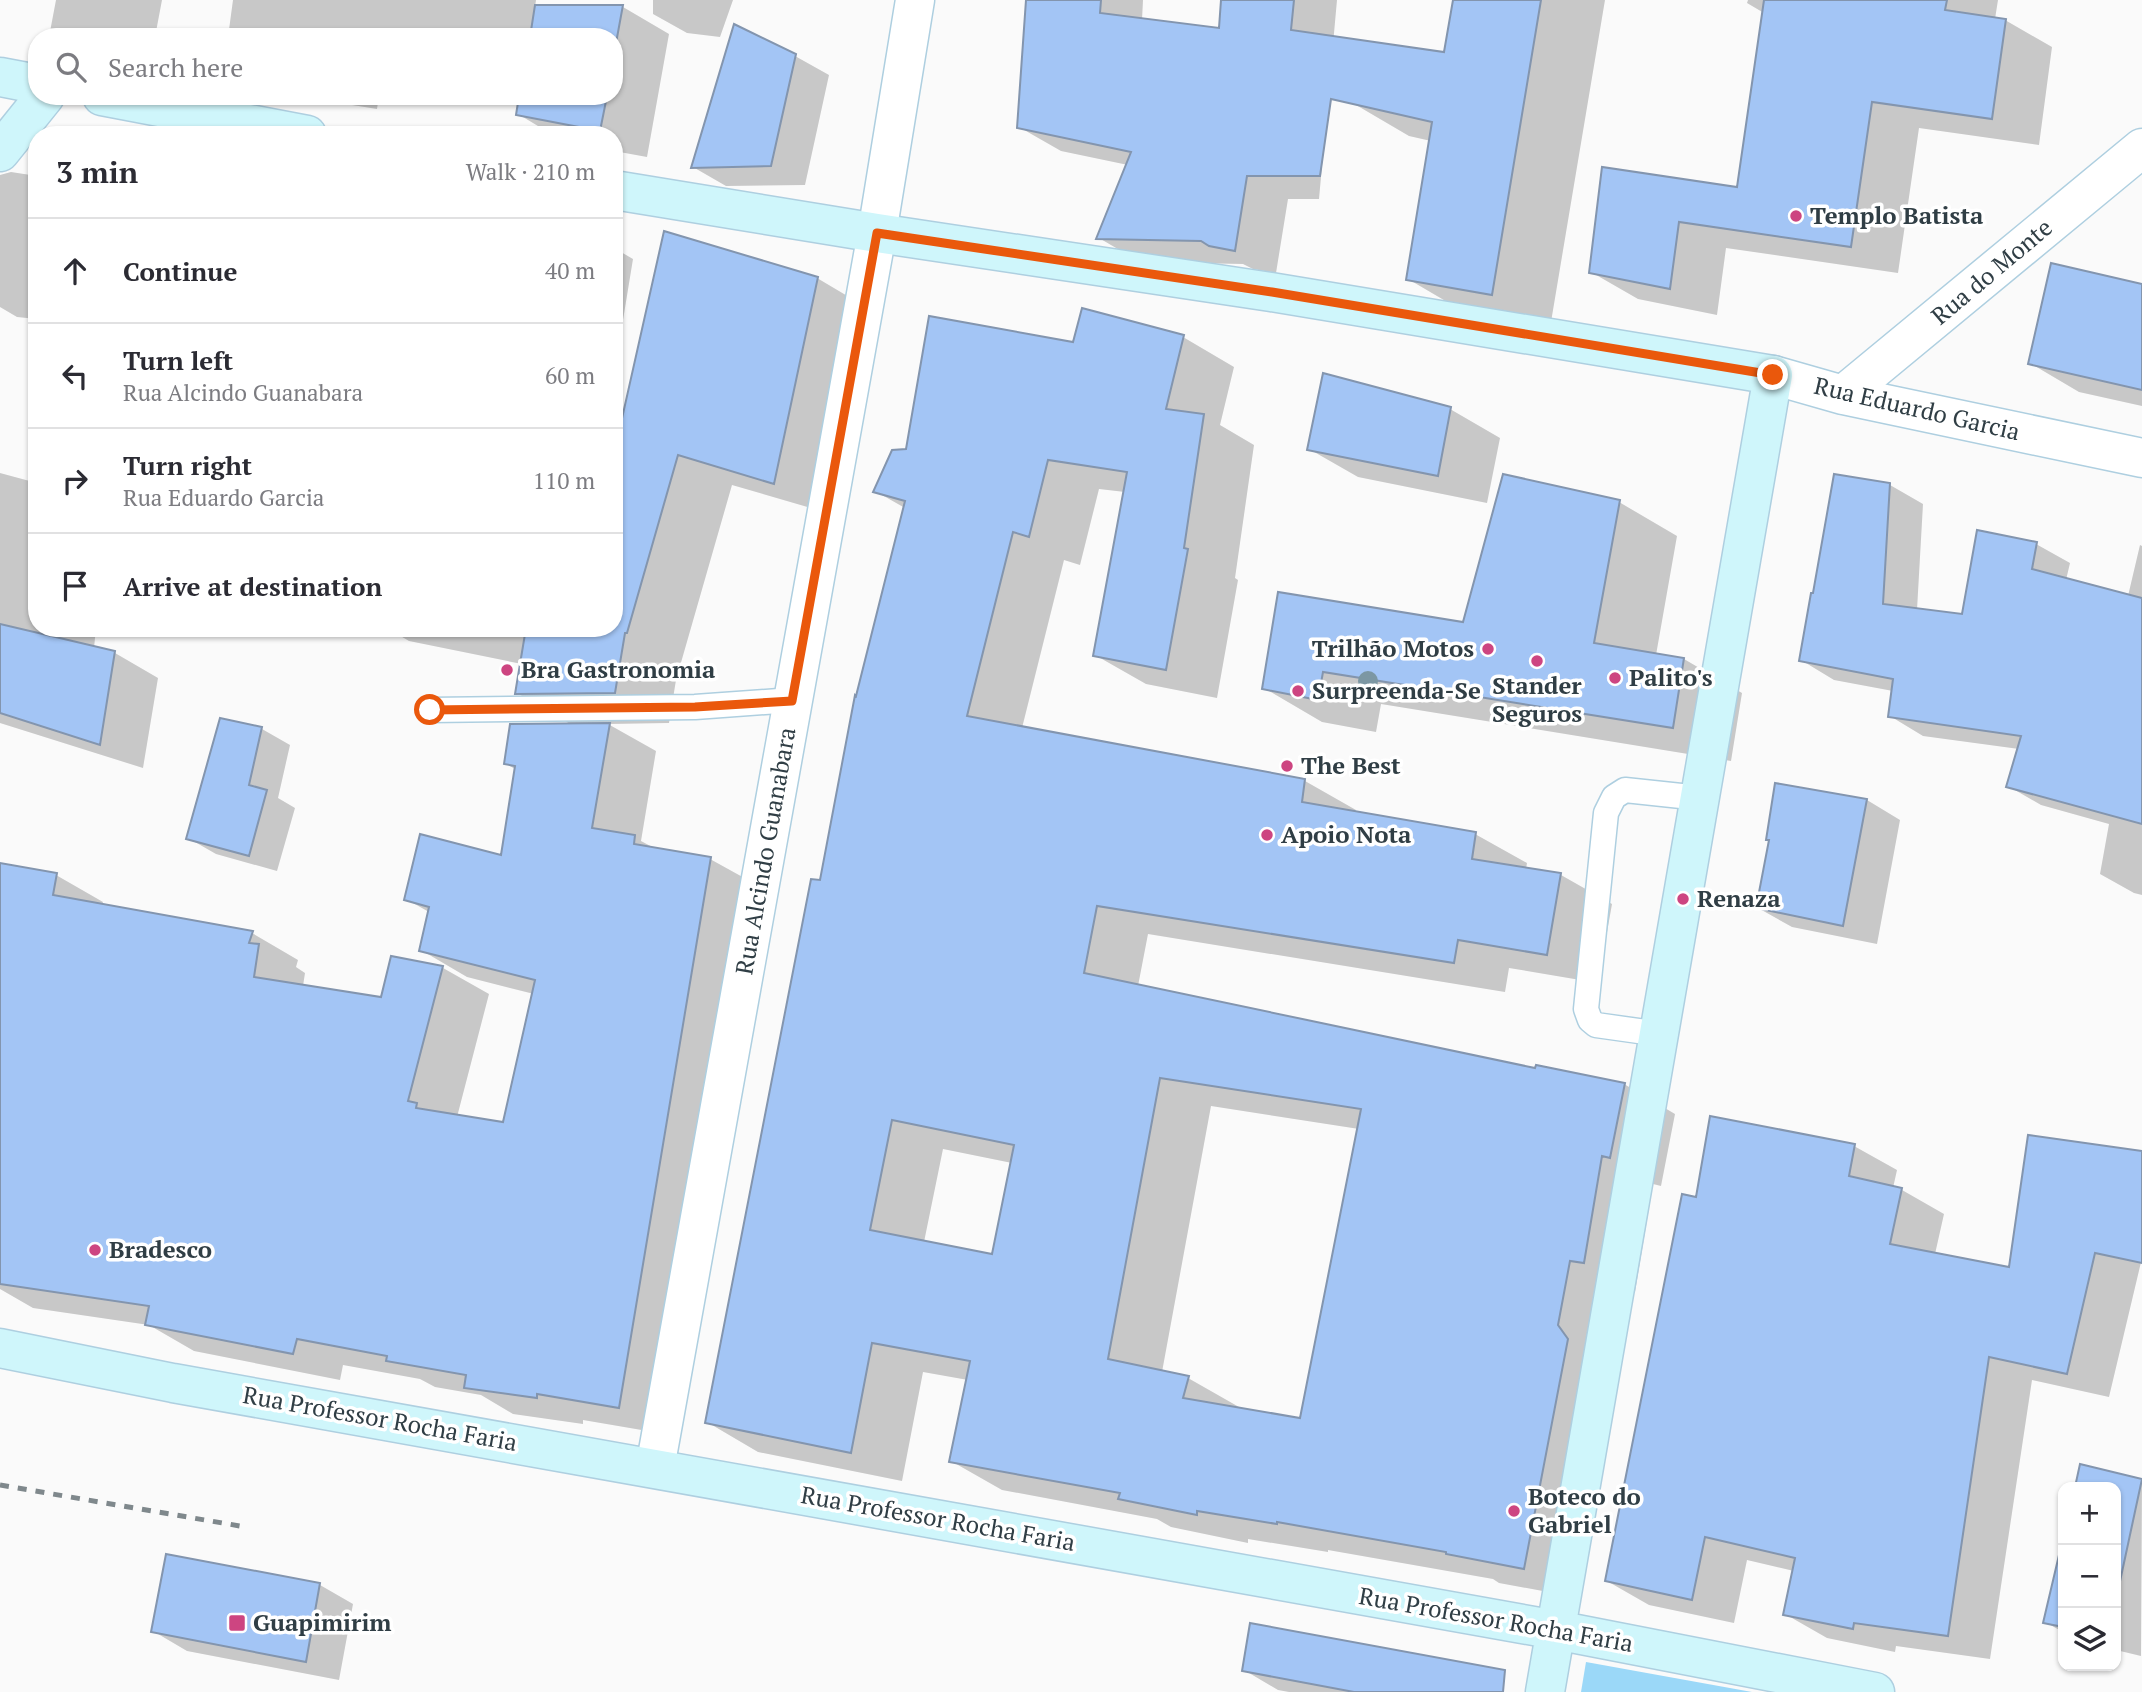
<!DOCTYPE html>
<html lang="en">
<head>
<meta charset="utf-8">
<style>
  :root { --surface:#fff; --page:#f7f7f7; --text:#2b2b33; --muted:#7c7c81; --line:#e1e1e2 }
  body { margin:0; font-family:"PT Serif",serif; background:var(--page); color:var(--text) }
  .controls { position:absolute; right:21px; bottom:21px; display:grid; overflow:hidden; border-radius:14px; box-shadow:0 2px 5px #0004 }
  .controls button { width:63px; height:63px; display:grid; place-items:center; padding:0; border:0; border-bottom:2px solid var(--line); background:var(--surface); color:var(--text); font:35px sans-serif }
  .stop { position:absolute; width:21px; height:21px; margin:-16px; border:5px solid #ea580c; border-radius:50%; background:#fff }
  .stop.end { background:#ea580c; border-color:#fff; box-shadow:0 2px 7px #0008 }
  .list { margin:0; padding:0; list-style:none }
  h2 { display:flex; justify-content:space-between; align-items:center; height:91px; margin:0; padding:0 28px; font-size:30px }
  h2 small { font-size:23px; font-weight:400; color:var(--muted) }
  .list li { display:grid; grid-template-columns:46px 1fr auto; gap:21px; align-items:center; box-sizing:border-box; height:105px; padding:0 28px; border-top:2px solid var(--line) }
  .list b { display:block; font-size:26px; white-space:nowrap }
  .list p { margin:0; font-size:23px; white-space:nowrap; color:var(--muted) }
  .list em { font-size:23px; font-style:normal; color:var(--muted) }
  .icon { flex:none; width:38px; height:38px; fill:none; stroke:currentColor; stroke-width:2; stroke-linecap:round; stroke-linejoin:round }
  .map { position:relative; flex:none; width:2142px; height:1692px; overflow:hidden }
  .search { position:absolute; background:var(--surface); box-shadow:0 2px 5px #0004; left:28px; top:28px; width:595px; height:77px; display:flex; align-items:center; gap:18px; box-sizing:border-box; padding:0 24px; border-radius:28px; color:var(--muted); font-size:26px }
  .panel { position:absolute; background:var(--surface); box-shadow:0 2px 5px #0004; left:28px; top:126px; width:595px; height:511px; border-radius:28px }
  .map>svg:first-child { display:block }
  .green { fill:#9bd8f8 }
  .shadow { fill:#0003; fill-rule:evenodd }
  .building { fill:#a3c5f5; stroke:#8395ae; stroke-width:2; fill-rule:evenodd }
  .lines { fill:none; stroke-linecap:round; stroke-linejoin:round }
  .lane-casing { stroke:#aecfe0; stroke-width:27 }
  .street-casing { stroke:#aecfe0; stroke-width:41 }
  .secondary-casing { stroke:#aecfe0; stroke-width:41 }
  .lane { stroke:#fff; stroke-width:24 }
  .street { stroke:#fff; stroke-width:38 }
  .secondary { stroke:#cff6fb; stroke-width:38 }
  .rail { stroke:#7f888c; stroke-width:5; stroke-dasharray:9 9; stroke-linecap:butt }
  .tree { fill:#7c97a3 }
  .route { stroke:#ea580c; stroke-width:9 }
  .poi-dot { fill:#cd4581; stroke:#fff; stroke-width:2.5 }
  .labels { text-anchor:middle; stroke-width:7; stroke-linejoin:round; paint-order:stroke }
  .poi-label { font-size:24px; font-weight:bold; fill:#303e45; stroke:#fff; text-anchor:start }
  .street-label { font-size:24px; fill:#303e45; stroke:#fff }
</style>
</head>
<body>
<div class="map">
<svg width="2142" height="1692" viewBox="0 0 2142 1692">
  <rect width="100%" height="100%" fill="#fafafa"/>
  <path class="green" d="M1586,1662L1752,1692H1581Z"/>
  <path class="shadow" d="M56,0H162L155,37H49Z
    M233,0H536L535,7H623L669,34L647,157L614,151V135H553L518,114L520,103L476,96H614V37H228Z
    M653,0H733L720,37L687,33L653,14Z
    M1028,0H1143L1142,20L1220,30L1223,0H1337L1319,199H1288L1276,273L1253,269L1243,264L1140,262L1099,238L1128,165L1061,151L1019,127Z
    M1454,0H1605L1550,328L1466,313L1408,279L1431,141L1409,136L1351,102L1445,54Z
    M1748,0H1998L1995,19L2005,20L2052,47L2039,145L1919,128L1898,273L1726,248L1717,315L1638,299L1591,272L1603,169L1739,188L1764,13L1747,3Z
    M795,56L829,75L805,185L726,186L693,167Z
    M296,96H379L377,109Z
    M11,172L37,176V319L17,317L0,307V175Z
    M614,248L633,259L614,375Z
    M817,278L871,310L828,513L732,485L676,680L669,723L608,724L656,751L641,841L656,849L710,859L757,885L665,1434L583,1420V1424L513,1414L481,1395L435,1387L420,1379L343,1365L340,1380L194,1351L149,1325L33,1308L0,1289V865L56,875L103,902L102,905L252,933L298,960L296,967L305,973L303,986L382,999L443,968L489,994L457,1117L504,1124L534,994L467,977L421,950L429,912L406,899L502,857L517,770L506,764L572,725L517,693L522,664L409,641L387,628H614V462Z
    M2142,285V406L2079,392L2030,363Z
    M1183,337L1234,367L1220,425L1254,445L1235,578L1238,580L1217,698L1146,684L1095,655L1125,492L1099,489L1080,565L1064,560L1022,728L1305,781L1356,810L1355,813L1475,834L1527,863L1526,869L1561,875L1612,904L1598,983L1509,968L1505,992L1148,934L1138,986L1537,1070L1624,1084L1675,1114L1661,1186L1653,1184L1635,1292L1621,1289L1575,1597L1499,1583L1493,1579L1328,1550V1552L1248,1539V1543L1171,1527L1157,1519L1002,1490L951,1461L968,1380L923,1372L902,1481L758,1452L707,1422L822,882L905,508L875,491L907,451L1075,344ZM1211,1106L1359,1129L1301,1420L1239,1409V1407L1188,1378L1162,1372ZM943,1149L1012,1163L993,1256L924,1242Z
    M1450,409L1500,438L1487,503L1358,477L1309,449Z
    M0,473L37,483V628H96L94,648L115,653L158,678L143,768L0,723Z
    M1890,485L1923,504L1917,610L1964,616L2036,544L2070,563L2066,580L2128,596L2140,545L2142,546V895L2134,893L2100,874L2109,824L2041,805L2008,786L2019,749L1923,736L1890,716L1893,691L1834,680L1801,660Z
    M1619,502L1677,536L1656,655L1684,659L1742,693L1731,761L1381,704L1376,732L1322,722L1264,688L1464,624Z
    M221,720L262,729L290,745L278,798L295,808L277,871L216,854L188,838Z
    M1867,800L1900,820L1877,944L1792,927L1758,908Z
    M1854,1146L1897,1170L1893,1188L1902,1190L1944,1214L1935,1254L2011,1269L2142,1163V1258L2109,1397L2032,1380L1990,1659L1896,1646L1895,1652L1827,1638L1785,1614L1794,1571L1747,1560L1734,1623L1649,1605L1607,1581L1697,1199Z
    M2082,1466L2142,1481L2141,1656L2116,1650V1487H2077Z
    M2063,1546V1632L2045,1622Z
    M320,1585L353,1604L339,1680L187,1651L153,1631Z
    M1244,1670L1472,1692H1289L1278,1690Z"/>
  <path class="building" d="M1026,0H1101L1100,13L1219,28L1221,0H1294L1291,30L1444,52L1453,0H1541L1492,295L1406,280L1432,122L1331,99L1320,176H1247L1235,251L1209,246L1201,241L1096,239L1131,152L1017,128Z
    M1764,0H1947L1945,10L2006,19L1992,119L1872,102L1851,247L1679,222L1670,289L1589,273L1602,167L1737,187Z
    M535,5H623L614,54V37H530Z
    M734,24L796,54L771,166L691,168Z
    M519,96H607L600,131L516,115Z
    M664,231L818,277L774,484L678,455L627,633H625L615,693L515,694L526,628H614V454Z
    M2051,263L2142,284V390L2028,364Z
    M1082,308L1184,335L1166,409L1204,414L1184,548L1188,549L1166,670L1093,656L1127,472L1048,460L1029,537L1013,532L967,716L1305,779L1302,802L1476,832L1472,859L1561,873L1547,955L1458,940L1454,963L1097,906L1084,973L1535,1068L1536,1065L1625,1083L1610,1158L1602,1156L1584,1263L1570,1261L1558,1325L1568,1339L1524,1569L1446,1554V1552L1277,1522V1524L1197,1511V1515L1118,1499L1120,1493L949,1462L970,1361L872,1343L851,1453L705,1423L811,879L820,880L855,695L856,696L905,501L873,492L892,450L906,449L929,316L1073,342ZM1160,1078L1361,1109L1300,1418L1183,1398L1189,1376L1108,1359ZM892,1120L1014,1145L992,1254L870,1230Z
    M1323,373L1451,407L1438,476L1307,450Z
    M1503,474L1620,500L1594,643L1684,658L1673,728L1323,672L1318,700L1262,689L1278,592L1463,622Z
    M1834,474L1890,483L1883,604L1962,614L1977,530L2037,542L2032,569L2142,598V824L2006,787L2021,736L1888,717L1893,679L1799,661L1811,593H1813Z
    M0,624L115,651L100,745L0,713Z
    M220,718L262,727L249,785L267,790L249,856L186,839Z
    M610,723L592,828L635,835L634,844L711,857L619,1408L537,1394V1398L464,1388L466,1375L386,1361L387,1356L297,1339L293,1354L145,1325L149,1306L0,1284V863L57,873L53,895L253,931L249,943L259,944L254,977L381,997L391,956L443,966L408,1101L417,1103L416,1108L503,1122L535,980L419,951L429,907L404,900L420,834L501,855L515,766L504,764L510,724Z
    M1775,783L1867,799L1843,926L1756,908L1769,840H1766Z
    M1710,1116L1855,1144L1849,1176L1902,1188L1890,1244L2009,1267L2028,1135L2142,1151V1263L2095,1253L2067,1374L1989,1357L1948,1636L1854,1623L1853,1629L1783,1615L1795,1558L1705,1537L1692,1600L1605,1581L1682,1194L1696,1197Z
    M2080,1464L2142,1479L2116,1600V1487H2075Z
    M2063,1538V1627L2043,1623Z
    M166,1554L320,1583L306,1662L151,1632Z
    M1250,1623L1505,1670L1503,1692H1354L1242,1671Z"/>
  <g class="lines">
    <g class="lane-casing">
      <path id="lane" d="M430,710L695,707L792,700
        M1660,1034L1596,1025L1590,1020L1586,1009L1606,813L1614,797L1625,790L1700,798"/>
    </g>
    <g class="street-casing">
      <path id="street" d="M1773,375L1843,395L2142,458
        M1843,395L2142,148
        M655,1468L877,233L915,0"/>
    </g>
    <g class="secondary-casing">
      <path id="secondary" d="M0,77L37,84
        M102,96L307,135
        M0,152L45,96
        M614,190L877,233L1271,292L1773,375L1545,1692
        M0,1348L173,1383L1556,1630L1875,1692"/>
    </g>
    <use href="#lane" class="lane"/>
    <use href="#street" class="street"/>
    <use href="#secondary" class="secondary"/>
    <path class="rail" d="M0,1485L240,1526"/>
  </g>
  <circle class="tree" cx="1368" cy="681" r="10"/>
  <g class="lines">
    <path class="route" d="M430,710L695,707L792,701L877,233L1272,292L1773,375"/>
  </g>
  <g class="poi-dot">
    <circle cx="1796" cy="216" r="7"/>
    <circle cx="1488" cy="649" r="7"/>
    <circle cx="1537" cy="661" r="7"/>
    <circle cx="507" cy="670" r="7"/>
    <circle cx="1615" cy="678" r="7"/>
    <circle cx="1298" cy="691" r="7"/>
    <circle cx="1287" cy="766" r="7"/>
    <circle cx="1267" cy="835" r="7"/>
    <circle cx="1683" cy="899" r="7"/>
    <circle cx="95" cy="1250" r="7"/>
    <circle cx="1514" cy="1511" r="7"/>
    <rect x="228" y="1614" width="18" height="18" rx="3.5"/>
  </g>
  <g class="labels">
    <g class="poi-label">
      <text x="1810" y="224">Templo Batista</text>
      <text x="1474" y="657" text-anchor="end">Trilhão Motos</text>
      <text x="521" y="678">Bra Gastronomia</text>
      <text x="1629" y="686">Palito's</text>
      <text x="1537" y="694" text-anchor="middle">Stander<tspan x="1537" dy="28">Seguros</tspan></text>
      <text x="1312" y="699">Surpreenda-Se</text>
      <text x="1301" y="774">The Best</text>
      <text x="1281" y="843">Apoio Nota</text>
      <text x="1697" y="907">Renaza</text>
      <text x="109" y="1258">Bradesco</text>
      <text x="1528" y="1505">Boteco do<tspan x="1528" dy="28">Gabriel</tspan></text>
      <text x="253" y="1631">Guapimirim</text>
    </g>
    <g class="street-label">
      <text transform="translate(1992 272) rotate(-40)" y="8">Rua do Monte</text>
      <text transform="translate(1917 409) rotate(13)" y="8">Rua Eduardo Garcia</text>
      <text transform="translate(766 851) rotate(-80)" y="8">Rua Alcindo Guanabara</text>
      <text transform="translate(380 1419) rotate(10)" y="8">Rua Professor Rocha Faria</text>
      <text transform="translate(938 1519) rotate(10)" y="8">Rua Professor Rocha Faria</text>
      <text transform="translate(1496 1620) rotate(10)" y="8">Rua Professor Rocha Faria</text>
    </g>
  </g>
</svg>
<div class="controls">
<button>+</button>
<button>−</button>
<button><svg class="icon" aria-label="layers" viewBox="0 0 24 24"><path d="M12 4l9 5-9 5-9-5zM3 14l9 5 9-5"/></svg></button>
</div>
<div class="stop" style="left:430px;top:710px"></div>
<div class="stop end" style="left:1773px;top:375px"></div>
<div class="search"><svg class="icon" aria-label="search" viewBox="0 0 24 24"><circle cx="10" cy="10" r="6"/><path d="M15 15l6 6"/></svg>Search here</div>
<section class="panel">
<h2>3 min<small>Walk · 210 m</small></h2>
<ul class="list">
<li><svg class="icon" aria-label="ahead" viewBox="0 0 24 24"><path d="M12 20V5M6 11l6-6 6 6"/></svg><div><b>Continue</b></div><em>40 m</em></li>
<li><svg class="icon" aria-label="left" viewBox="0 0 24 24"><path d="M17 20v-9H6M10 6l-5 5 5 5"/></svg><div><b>Turn left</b><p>Rua Alcindo Guanabara</p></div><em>60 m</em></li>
<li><svg class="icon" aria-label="right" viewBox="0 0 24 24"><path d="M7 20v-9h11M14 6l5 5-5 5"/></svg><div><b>Turn right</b><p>Rua Eduardo Garcia</p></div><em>110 m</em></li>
<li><svg class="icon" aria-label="arrive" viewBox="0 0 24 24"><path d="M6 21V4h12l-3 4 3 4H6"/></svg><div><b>Arrive at destination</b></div></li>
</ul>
</section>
</div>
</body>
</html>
